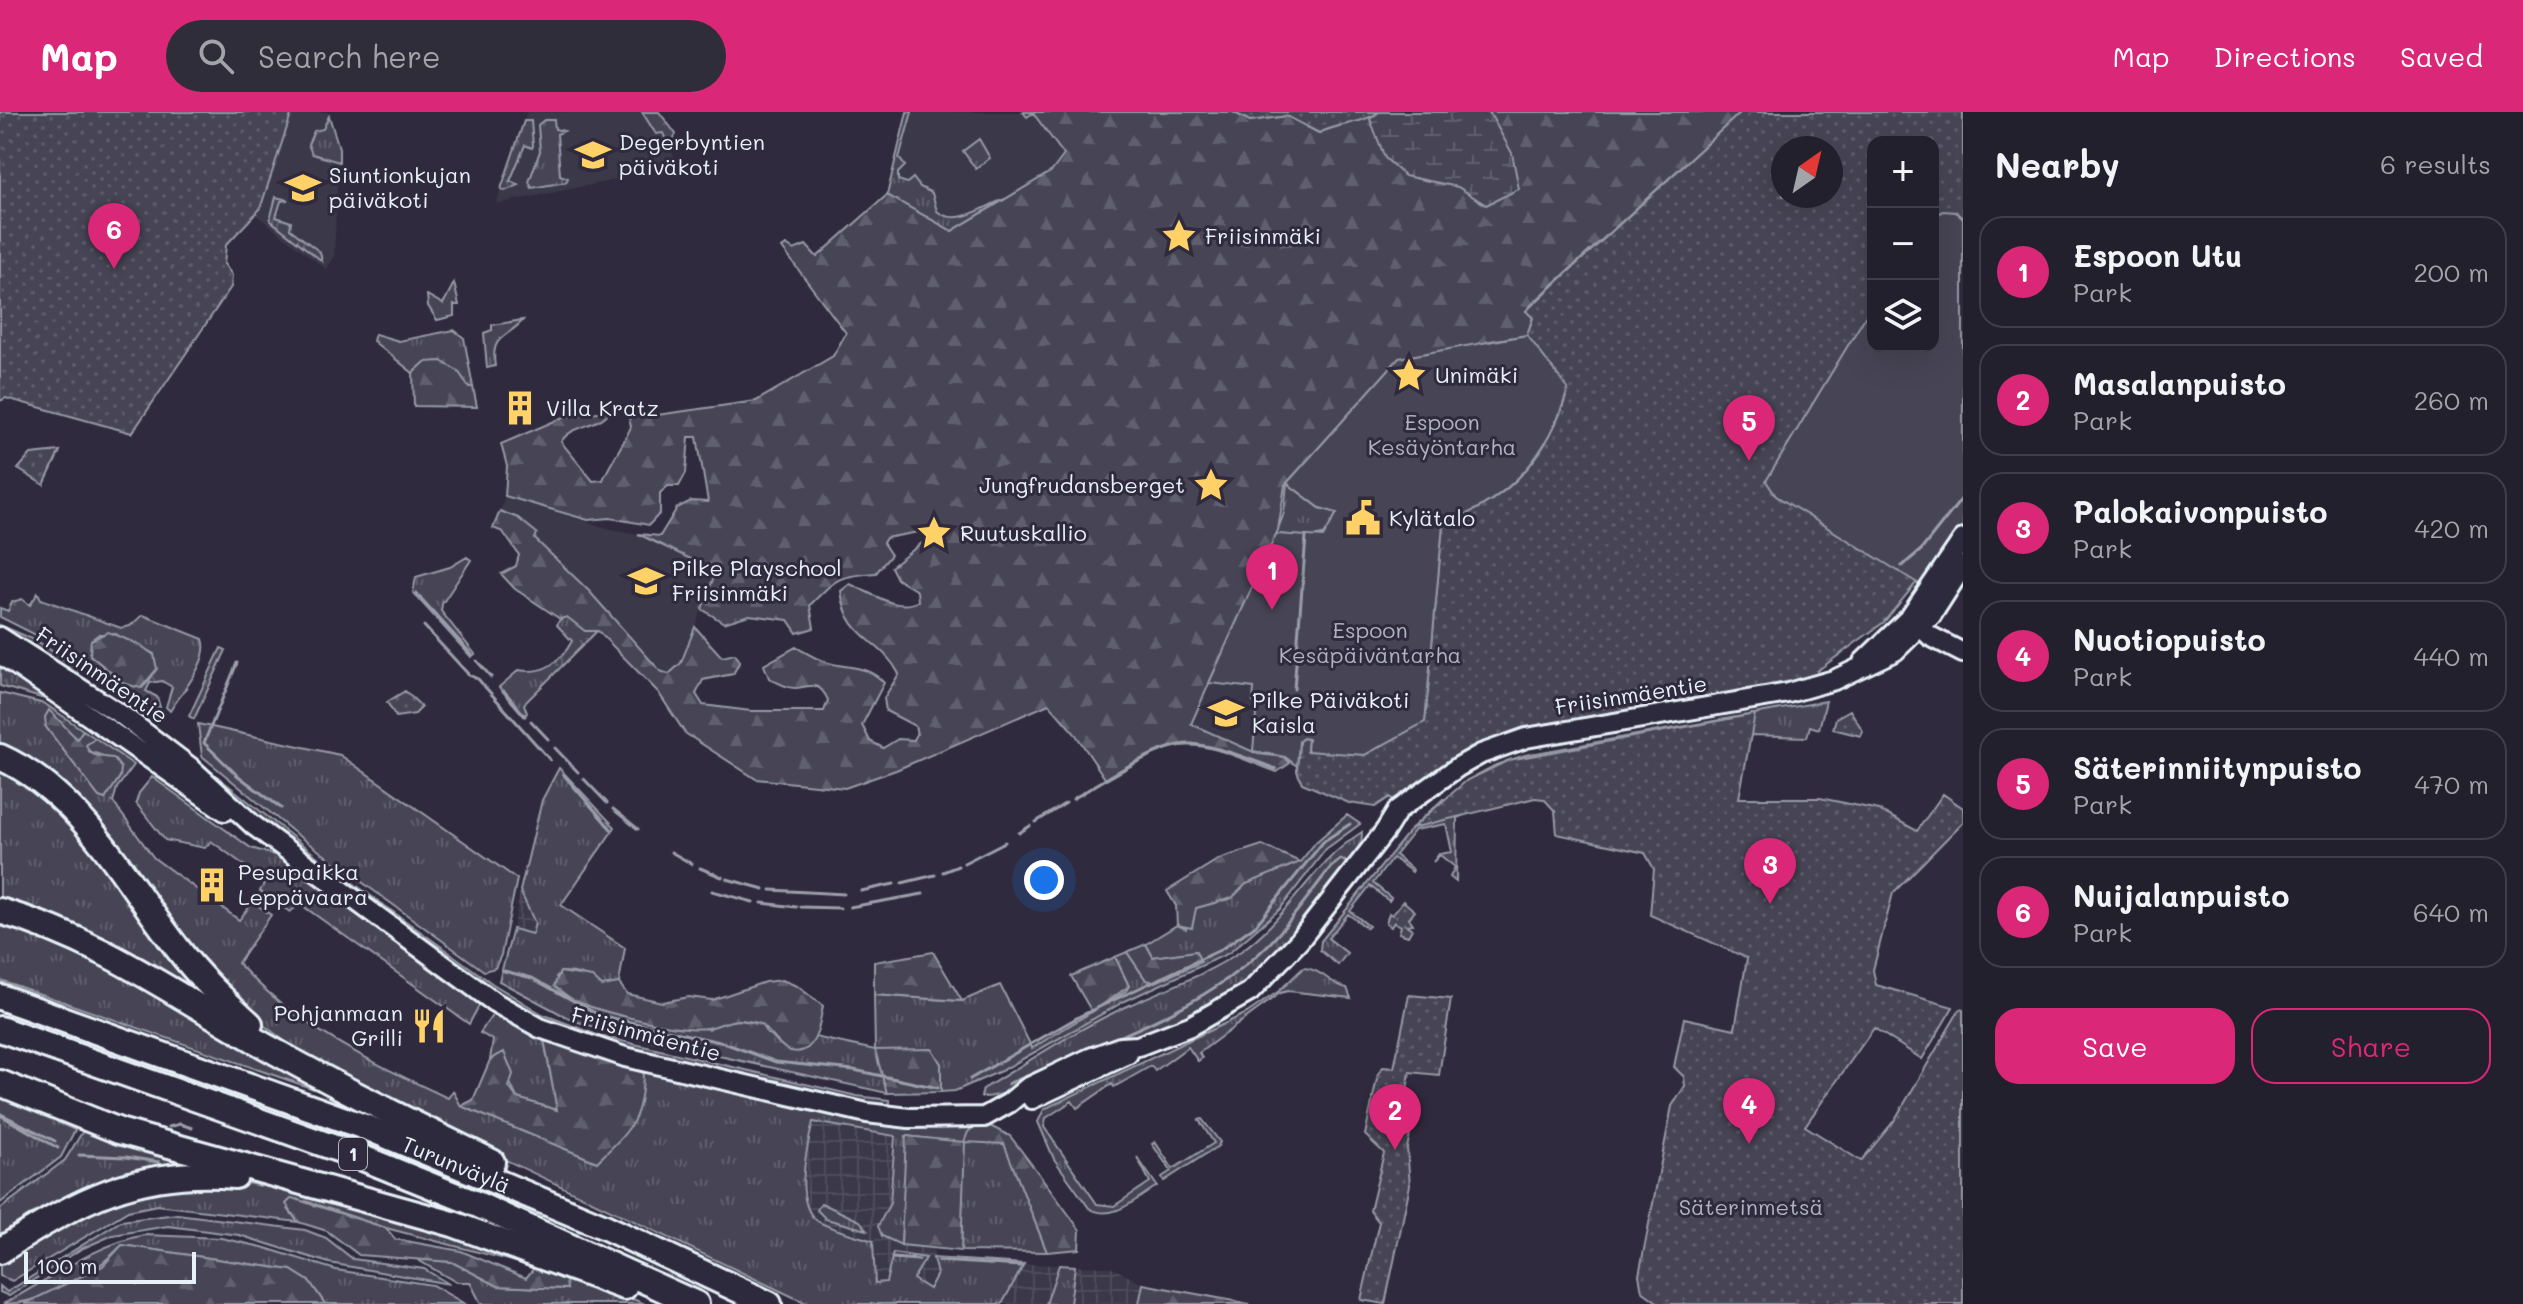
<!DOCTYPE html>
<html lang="en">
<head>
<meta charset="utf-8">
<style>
  :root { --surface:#23202e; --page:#2f2d3a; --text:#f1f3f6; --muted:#a3a3aa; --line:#403e4a; --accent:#db2777 }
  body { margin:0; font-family:Mali,sans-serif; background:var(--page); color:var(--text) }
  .controls { position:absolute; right:24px; top:24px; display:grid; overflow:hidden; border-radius:16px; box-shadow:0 8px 32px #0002 }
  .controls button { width:72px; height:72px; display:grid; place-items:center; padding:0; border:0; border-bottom:2px solid var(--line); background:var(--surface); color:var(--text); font:40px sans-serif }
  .compass { position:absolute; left:1771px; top:24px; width:72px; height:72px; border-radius:50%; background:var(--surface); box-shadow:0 8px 32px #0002; rotate:34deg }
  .scale { position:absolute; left:24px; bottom:20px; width:172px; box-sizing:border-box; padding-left:8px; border:4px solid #e8f1f8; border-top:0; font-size:22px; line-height:28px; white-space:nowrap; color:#e8f1f8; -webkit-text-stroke:6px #2f2a3d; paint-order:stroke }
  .you { position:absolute; left:1044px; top:768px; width:28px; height:28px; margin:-20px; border:6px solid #fff; border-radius:50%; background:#1a73e8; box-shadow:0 0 0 12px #1a73e833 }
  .badge { display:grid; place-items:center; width:52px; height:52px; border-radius:50%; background:var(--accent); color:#fff; font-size:26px; font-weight:700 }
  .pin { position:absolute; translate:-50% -66px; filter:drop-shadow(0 2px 4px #0008) }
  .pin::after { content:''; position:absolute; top:42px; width:28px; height:24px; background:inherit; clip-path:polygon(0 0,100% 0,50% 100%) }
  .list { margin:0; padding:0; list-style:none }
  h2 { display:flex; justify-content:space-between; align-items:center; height:104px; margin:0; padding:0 32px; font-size:34px }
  h2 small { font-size:26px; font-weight:400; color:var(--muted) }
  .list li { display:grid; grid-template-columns:52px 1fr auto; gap:24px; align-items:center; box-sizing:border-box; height:112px; margin:0 16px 16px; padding:0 16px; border:2px solid var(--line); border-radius:24px }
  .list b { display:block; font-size:30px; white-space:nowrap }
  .list p { margin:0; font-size:26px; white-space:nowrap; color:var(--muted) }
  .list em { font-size:26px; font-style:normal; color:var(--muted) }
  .actions { display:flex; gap:16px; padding:24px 32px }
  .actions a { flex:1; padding:18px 0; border:2px solid var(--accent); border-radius:24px; text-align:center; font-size:28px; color:var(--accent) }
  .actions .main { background:var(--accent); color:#fff }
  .icon { flex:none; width:44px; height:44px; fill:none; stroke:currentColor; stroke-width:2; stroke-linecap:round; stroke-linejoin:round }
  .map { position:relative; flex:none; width:1963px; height:1192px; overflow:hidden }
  header { display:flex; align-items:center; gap:48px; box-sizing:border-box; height:112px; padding:0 40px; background:var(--accent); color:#fff }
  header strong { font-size:38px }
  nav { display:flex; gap:44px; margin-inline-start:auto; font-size:28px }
  .search { width:560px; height:72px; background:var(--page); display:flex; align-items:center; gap:20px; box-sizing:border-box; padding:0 28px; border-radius:44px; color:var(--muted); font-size:30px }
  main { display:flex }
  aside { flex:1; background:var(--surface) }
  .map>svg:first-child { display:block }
  .built { fill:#3b3749 }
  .industrial { fill:url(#industrial-grid) }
  .grass { fill:url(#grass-tufts); stroke:#979aa6; stroke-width:2; fill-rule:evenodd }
  .forest { fill:url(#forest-firs); stroke:#979aa6; stroke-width:2 }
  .wetland { fill:url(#wetland-marsh); stroke:#979aa6; stroke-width:2 }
  .park { fill:url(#park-dots); stroke:#979aa6; stroke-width:2; fill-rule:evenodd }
  .garden { fill:#464455; stroke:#979aa6; stroke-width:2 }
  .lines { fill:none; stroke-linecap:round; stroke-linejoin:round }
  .stream { stroke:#9c9fab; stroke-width:3 }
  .secondary-casing { stroke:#e8f1f8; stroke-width:24 }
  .highway-casing { stroke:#e8f1f8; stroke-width:30 }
  .secondary { stroke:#2f2a3d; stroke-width:18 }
  .highway { stroke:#2f2a3d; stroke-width:24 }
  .labels { text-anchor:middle; stroke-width:6; stroke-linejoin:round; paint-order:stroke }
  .shield { fill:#2f2a3d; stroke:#b0b5c0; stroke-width:2 }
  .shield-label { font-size:20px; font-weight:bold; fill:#e8f1f8 }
  .poi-label { font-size:22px; fill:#e8f1f8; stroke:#2f2a3d; text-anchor:start }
  .park-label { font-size:22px; fill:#afb4bf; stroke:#2f2a3d }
  .street-label { font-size:22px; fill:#e8f1f8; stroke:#2f2a3d }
</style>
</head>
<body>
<header>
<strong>Map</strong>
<div class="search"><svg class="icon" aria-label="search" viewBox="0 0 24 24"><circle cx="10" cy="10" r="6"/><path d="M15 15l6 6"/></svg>Search here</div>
<nav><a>Map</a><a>Directions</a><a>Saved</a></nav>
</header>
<main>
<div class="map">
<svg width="1963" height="1192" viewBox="0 0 1963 1192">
  <defs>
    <pattern id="industrial-grid" width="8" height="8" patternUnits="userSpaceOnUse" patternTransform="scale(2)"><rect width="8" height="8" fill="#3b3749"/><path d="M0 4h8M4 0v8" fill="none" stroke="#4e4b5b"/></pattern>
    <pattern id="grass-tufts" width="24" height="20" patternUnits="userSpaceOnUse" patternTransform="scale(2)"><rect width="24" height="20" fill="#464455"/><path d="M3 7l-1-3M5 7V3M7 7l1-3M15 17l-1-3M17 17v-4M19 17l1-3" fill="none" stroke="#615f6e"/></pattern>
    <pattern id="forest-firs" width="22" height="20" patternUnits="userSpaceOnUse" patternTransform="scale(2)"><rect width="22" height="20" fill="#464455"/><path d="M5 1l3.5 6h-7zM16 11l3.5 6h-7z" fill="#615f6e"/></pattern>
    <pattern id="wetland-marsh" width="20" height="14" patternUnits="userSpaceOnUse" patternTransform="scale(2)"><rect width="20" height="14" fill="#464455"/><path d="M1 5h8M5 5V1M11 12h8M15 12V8" fill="none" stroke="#615f6e"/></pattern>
    <pattern id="park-dots" width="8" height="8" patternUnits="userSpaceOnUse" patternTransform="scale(2)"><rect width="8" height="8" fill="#464455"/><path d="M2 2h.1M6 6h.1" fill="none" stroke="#615f6e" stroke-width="1.8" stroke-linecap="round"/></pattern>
  </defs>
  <rect width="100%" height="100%" fill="#2f2a3d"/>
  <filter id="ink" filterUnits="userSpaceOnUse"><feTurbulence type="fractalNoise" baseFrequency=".0125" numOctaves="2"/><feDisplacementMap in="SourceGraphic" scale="16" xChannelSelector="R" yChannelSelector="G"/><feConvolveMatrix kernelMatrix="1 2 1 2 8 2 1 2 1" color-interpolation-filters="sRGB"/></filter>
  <g filter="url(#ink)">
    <path class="built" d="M292,0H328L339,36L334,146L326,157L256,103Z
      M527,0H642L656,21H663L677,51L615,68L496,92Z
      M910,0H1023L1027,5L1033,0L1064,43L1052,59L952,119L887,83Z
      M505,384L607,416L638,422L717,459L681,551L669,562L660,559L589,479L535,427L537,420L518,406L500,399Z
      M1209,571L1254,575L1257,590L1253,639L1191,612Z"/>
    <path class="industrial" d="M520,779L535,811L532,823L513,817Z
      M813,1010L895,1024L890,1091L878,1114L901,1133L933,1136L937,1162L929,1177L913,1167L925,1146L893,1141L886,1171H874L873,1129L815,1108L807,1094L803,1049Z
      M1024,1152L1059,1153L1046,1192H1002Z
      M1075,1154L1111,1155L1143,1172L1139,1192H1070Z"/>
    <path class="grass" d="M907,0H912L899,46L905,54L898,61V68L907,71L913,66L920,75L932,81L937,99C957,116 984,94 1005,87L952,119L887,83Z
      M329,4L339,36V50L312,42L308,32L314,19L323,17Z
      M544,8H554L555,17L564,19L557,22L560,63L568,66L566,70L532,76L529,70L540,39L538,13Z
      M524,9H531L533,34L532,36L525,33L510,69L519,73L505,79L501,77Z
      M979,27L990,46L976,57L963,39Z
      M276,85L288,88L281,89L276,105L291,110L290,117L320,140L322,149L270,108Z
      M454,171L459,193H454V204L437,208L428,194L427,183L443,192Z
      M523,208C508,226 490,222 495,254L487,256L484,221L492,218V213Z
      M454,218L464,226L473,275L469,276C455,255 433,238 413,261L373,229L375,222L399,229Z
      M1287,371L1320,396L1337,400L1328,422L1312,425L1276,422L1284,401Z
      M467,445L471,448L442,492L441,499L475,542L471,545L413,481L416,465L450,455Z
      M38,481L41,487L121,516L130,514L143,503L203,527C211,548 181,581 170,599L166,595L172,575L162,569L150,571L146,579L157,585L160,595L145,596L52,531L0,505V496L8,499L12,490L22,487L30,493ZM99,522H115L154,542C157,559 154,565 142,576L125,572L90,543L91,528Z
      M567,505L598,518L524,592L527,601L524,604L499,575L519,558C543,563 561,550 572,529L557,513L560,507Z
      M0,513L37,529L80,558L75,566L0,520Z
      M221,536L226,538L194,607L189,604Z
      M0,546L55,590L0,574Z
      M0,581L45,592L83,618L77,627L46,615L99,685L105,687L120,665L104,644L88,639L86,633L95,626L134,653L117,676L113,690L154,746L239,808L253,790L271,803L238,851C296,915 371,950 448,986L453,979L461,994L597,1050L643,956L905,1015L976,1010L1004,1031L1047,1140L961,1139L964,1031L907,1024L901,1133L882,1124L878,1114L890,1091L895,1024L813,1010C807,1034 794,1088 815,1107C824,1116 860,1124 873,1129L875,1171L886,1170L893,1141L926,1146L913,1167L929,1177L937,1162L933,1146L1024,1152L1002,1192H808L424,1009L300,941L234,890L0,636Z
      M1826,589L1819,617L1810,614L1807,625L1750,623L1726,632L1466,669L1496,653L1525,643Z
      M198,612L340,643L517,767L501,843L495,856L484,859L296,722L202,644Z
      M0,653L48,683L222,895L0,791Z
      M203,653L324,750L493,872L542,902L600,924L857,984L889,988L890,992L875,995L625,937L567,920L515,895L287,731L200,657Z
      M559,656L615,715L561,793L625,836L619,871L602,875C589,864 578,860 561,860L556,865L573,888L620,902L709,917L718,910L740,908L761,912L767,922L809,934L815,925L875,938L874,883L962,889L1000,873L1032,936L1126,879L1129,874L1115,845L1127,840L1146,868L1196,839L1153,845L1146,832L1177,813L1186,817L1196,796L1231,786L1246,772L1300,750L1316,730L1347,703L1360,712L1326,737L1280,797L1229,841L1125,889L1003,958L955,979L941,980V952L876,938L887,981L615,921L572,908L499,869L513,817L532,822L535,811L520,779L542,688Z
      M152,665L251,736L281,745L481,890L469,912L300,792L290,800L260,779L266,769L211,729L205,736L165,728L136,691L139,681Z
      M1443,687L1474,699L1457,706L1456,770L1450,765L1455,755L1440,743L1433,750L1439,742L1452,740L1446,712L1415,718L1395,743L1413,758L1412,760L1393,746L1373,771L1391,786L1389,789L1370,774L1350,799L1369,814L1367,816L1348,802L1328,826L1347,841L1338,853L1320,838L1321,829L1412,716Z
      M1362,720L1361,735C1316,795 1274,861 1207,897C1167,918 1122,926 1082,944C1057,956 1007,987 981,985L983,977C1026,951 1069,922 1115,900C1157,879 1202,866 1241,839C1291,803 1311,752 1362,720Z
      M0,807L102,841L360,993L0,868Z
      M1303,856C1320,856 1331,873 1347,876L1351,886L1288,879L1280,881L1199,941L1202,946L1198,949L1188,935L1155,959L1151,954L1114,975L1112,972L1077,996L1072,989L1046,1006L1044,1015L1097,1092L1114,1094L1150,1070L1137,1045L1157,1074C1137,1086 1112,1111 1089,1096L1054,1047L1038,1010L1044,997L1247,901L1279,879Z
      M495,899L544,927L557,998L517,986L497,943L490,948L493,928L480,921Z
      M0,978L58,1005L57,1010L75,1018L61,1045L0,1091Z
      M1202,1007L1220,1030L1218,1034L1164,1069L1162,1065L1171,1059L1152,1032L1155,1030L1173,1057L1214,1031L1199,1008Z
      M83,1019L114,1030L153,1036L202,1056L0,1131V1097L65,1048Z
      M233,1069C375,1091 512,1137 645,1192H481L470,1170H456L416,1147L452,1150L498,1174L566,1177L535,1155L386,1116L306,1089L288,1097L298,1110L157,1093L128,1099L12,1169L0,1164V1147L118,1081Z
      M821,1091L860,1109L867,1118L826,1107L817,1098Z
      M177,1102L305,1118L326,1126L353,1147L424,1157L449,1172L329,1151L239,1123L168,1114L113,1123L81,1137L9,1184L0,1180V1174L7,1180L121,1109Z
      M144,1123L221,1126L262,1135L336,1158L432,1173L465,1192H325L310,1170L291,1158L122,1133C94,1163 44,1192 3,1192C51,1167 91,1134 144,1123Z
      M1059,1153L1075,1154L1070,1192H1046Z"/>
    <path class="forest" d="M642,0H659L676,22L669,35L663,21L656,22Z
      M1023,0H1233L1250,9L1287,4L1319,21C1338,11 1362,12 1379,0H1741L1532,192L1526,199L1533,205L1527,223L1490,229L1375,273L1285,373L1278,418L1191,612L1258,642L1285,645L1290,651L1277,660C1248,650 1211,630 1180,634C1155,638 1128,656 1106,668L1076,623L1049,592L896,658L845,676L756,667L685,621L658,580L598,519H585L567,505L560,507L515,477L501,462L516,454L519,443L503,420L493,416L500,399L518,406L537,421L535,427L589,479L660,559L669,562L681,551L695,515L722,545L735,542L740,549L733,562L703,568L696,582L703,593L751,599H824L828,588C819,569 812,574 795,576C786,576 777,570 769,566L764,553L796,535C805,540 815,546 825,550C847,557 868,552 884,571L862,613L870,629L883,636L898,627L914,628L917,622L915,614L886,599L884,586L899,562C880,525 848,529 841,479L850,472C870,480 898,501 918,489L917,479L897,467L891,455L922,431H941L942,421L935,417L886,426L883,431L891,443L876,461C837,464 837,466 810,493L814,516L797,521L788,508L749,503L724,511L702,497L716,459L638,422L660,424L677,396L691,389L708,390L697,325H689L686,361L679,374H668L660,381V401L649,413L610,406L588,408L505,384L507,354L501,332L564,305L611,298C599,316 571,312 561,330L593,369L603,368C607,357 631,319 631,314C630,310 628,306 629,301L650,304L756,289L833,244L846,221L782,136L786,133L794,138L806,133L817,145L887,83L952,119L1052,59L1064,43L1033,1L1027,5Z
      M441,249L458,259L469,275H473L477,295L414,294L413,261L425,250Z
      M108,520L140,533L154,543L157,557L141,576L125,572L90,543L91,528Z
      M49,598L77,627L83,618L95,626L86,633C90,646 101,644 113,646L121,656L120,665L105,687L99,685L46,615L45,605Z
      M1262,733L1300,750L1246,772L1232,786L1196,796L1192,816L1177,813L1176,794L1167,779L1219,747Z
      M1146,832L1153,845L1196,839L1201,850L1156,870L1146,868L1127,840Z
      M933,840L962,889L874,883V850Z
      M1115,845L1129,874L1092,900L1071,864Z
      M560,860L592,865L602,874L619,871L627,882L662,890L689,885L712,888L765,870L782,868L797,874L823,894C820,907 818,932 804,938C783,947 773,920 760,912C756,910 746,909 742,908C728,907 718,915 707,916C681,920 598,900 574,888C567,885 560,878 554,874Z
      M544,927L643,956C643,1007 632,1016 597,1050L461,994L473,988L490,948L504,940L513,962L509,975L517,986L557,998Z
      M932,937L941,952V980L887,981L875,938Z
      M980,1009L1010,1024L1045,1070L1080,1118L1079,1137L1047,1140L1004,1032L965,1030L961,1139L901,1133L906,1024L964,1030L968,1020Z
      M292,1086L386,1116L395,1127L461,1139L526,1166L535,1155L566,1169L567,1177L498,1174L452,1150L359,1143L327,1119L298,1110L286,1092Z
      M122,1133L291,1158L310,1170L325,1192H24L103,1154Z
      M1143,1172L1250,1192H1139Z"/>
    <path class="wetland" d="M1379,0H1489L1512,41L1519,77L1486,93L1458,75L1405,64L1385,46L1370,7Z"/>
    <path class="park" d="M0,0H292L260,97L226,133L224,152L232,163L231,175L132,321L6,286L0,289Z
      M1233,0H1379C1362,12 1338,11 1319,21L1287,4L1250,9Z
      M1741,0H1963V416L1924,475L1916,471L1884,510L1817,559L1819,564L1804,570L1547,615L1398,692L1390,685L1375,695L1349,691L1302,671L1297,659L1299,629L1303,626L1308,627L1307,639L1425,610L1443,411C1508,390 1550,343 1568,278L1527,223L1533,206L1526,199ZM1873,30H1933V234H1873ZM1783,36H1831V84H1783Z
      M60,339L44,373L18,357L31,342Z
      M405,579L422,595L415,602L396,605L387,590Z
      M1850,598L1863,619L1861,624L1833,617L1836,606Z
      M1755,602L1739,686H1820L1879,698L1917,719L1943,682L1963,696V710L1893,781L1873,858L1876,873L1953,895L1922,947L1874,916L1805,1014L1861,1049L1894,1009L1960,897L1963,898V1192H1660L1642,1179L1639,1163L1672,994L1685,974L1684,965L1674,955L1684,906L1735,917L1747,846L1650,803L1654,757L1645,741L1557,722L1555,699L1544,687L1535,686L1412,716L1466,669L1509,648Z
      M1403,789L1415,799L1409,806L1413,812L1406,813L1412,817L1408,824L1399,821L1401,814L1394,810L1391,815L1386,811L1389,801L1392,803Z
      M1409,883L1451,887L1439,963L1410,960L1403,1001L1414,1004L1407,1036L1410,1073L1385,1192L1361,1188L1379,1110L1370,1099L1384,1041L1365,1023L1378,962L1383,955L1394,956Z"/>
    <path class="garden" d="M1943,99L1956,100L1963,107V416L1924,475L1776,384L1766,369L1873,192V234H1933V105Z
      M1527,223L1568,277C1548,345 1509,388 1443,412L1425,610L1365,643L1307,639L1308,627L1303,626L1299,629L1297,654L1285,645L1253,639L1257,591L1253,590L1254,576L1209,571L1276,422L1323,425L1337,401L1320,396L1287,371L1399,246Z"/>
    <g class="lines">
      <path class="stream" d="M1902,454L1921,438L1963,385
        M416,481L472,543
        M424,514L469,563L478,567L550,648
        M477,549L491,565
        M237,551L204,631L237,663L281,696
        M1294,577L1306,425
        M504,579L525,604
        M531,609L548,627
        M555,636L578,660
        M563,662L611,717
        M584,667L607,691
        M1073,687C1101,670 1161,630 1192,632C1221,635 1249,647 1276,657
        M613,697L638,717
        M1036,710L1066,691
        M1019,721L1030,714
        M671,740L692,752
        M964,751L1005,730
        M700,756L722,765
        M943,760L958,754
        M727,767L764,777
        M902,771L935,763
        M771,778L844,782
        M712,779L753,790
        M861,779L894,772
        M762,791L796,795
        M800,795L840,796
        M850,795L923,782
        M504,859L532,866L599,903L724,931L776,950L854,958L938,976
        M970,967L1080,904L1220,838L1256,813L1324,729L1350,712
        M1008,972C1095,933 1201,901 1270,831C1292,808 1311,780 1331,755L1341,747L1346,750
        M1,1002L55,1029
        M0,1003L58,1036
        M169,1015L180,1012L192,1016
        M79,1043L126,1045L159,1050
        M892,1146L919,1148
        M938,1149L1021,1154"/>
      <g class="secondary-casing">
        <path id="secondary" d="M1913,507L1930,524L1963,541
          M0,525L123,604L190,655L253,713L494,890L540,916L625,945L867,1001L909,1006L984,1005L1009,991L1027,976L1090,946L1120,935L1138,934L1190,914L1250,880L1299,829L1385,719L1398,698L1458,655L1481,642L1526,626L1788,581L1834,568L1895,539L1931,504L1963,454
          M0,542L225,699
          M1863,550L1910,505L1963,427
          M1032,987L1128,942"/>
      </g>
      <g class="highway-casing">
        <g id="highway">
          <path d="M0,645C81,681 126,770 178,837C199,865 224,888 250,912"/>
          <path d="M0,799C103,829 173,882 265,934C338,975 416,1013 492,1050"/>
          <path id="s1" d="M0,885L373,1018L605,1115L769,1192"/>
          <path d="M0,917L363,1046L474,1091L696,1192"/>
          <path d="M0,971L119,1019L453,1112L624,1175"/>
          <path d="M0,1139C80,1087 138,1056 235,1064"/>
        </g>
      </g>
      <use href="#secondary" class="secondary"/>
      <use href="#highway" class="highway"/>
    </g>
  </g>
  <defs>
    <g id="school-bare" transform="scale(2.76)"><path d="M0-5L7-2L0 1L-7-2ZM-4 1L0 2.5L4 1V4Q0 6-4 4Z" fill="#ffd166" stroke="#2f2a3d" stroke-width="2.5" paint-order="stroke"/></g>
    <g id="sight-bare" transform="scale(2.76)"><path d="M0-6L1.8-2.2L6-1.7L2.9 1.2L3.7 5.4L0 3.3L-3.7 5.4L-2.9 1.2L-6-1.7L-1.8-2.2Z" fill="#ffd166" stroke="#2f2a3d" stroke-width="2.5" paint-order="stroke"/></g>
    <g id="building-bare" transform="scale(2.76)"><path d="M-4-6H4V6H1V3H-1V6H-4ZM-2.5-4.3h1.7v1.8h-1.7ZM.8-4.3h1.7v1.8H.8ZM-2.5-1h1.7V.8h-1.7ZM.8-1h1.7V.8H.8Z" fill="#ffd166" stroke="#2f2a3d" stroke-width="2.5" paint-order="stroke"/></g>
    <g id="civic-bare" transform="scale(2.76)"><path d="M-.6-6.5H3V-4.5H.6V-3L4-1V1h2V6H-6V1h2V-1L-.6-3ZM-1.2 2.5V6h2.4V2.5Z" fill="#ffd166" stroke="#2f2a3d" stroke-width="2.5" paint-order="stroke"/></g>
    <g id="restaurant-bare" transform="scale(2.76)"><path d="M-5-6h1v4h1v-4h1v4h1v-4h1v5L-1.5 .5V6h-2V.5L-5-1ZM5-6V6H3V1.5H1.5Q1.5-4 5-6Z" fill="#ffd166" stroke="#2f2a3d" stroke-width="2.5" paint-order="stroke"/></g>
  </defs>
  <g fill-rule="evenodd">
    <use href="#school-bare" x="593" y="43"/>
    <use href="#school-bare" x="303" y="76"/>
    <use href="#sight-bare" x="1179" y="124"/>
    <use href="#sight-bare" x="1409" y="263"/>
    <use href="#building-bare" x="520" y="296"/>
    <use href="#sight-bare" x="1211" y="373"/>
    <use href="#civic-bare" x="1363" y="406"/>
    <use href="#sight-bare" x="934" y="421"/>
    <use href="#school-bare" x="646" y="469"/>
    <use href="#school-bare" x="1226" y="601"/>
    <use href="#building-bare" x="212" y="773"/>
    <use href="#restaurant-bare" x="429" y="914"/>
  </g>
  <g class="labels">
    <rect class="shield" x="339" y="1026" width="28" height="32" rx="6"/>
    <g class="shield-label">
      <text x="353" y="1049">1</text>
    </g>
    <g class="poi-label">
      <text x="619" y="38">Degerbyntien<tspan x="619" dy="25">päiväkoti</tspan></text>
      <text x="329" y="71">Siuntionkujan<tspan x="329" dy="25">päiväkoti</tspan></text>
      <text x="1205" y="132">Friisinmäki</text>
      <text x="1435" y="271">Unimäki</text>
      <text x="546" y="304">Villa Kratz</text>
      <text x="1185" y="381" text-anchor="end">Jungfrudansberget</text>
      <text x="1389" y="414">Kylätalo</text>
      <text x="960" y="429">Ruutuskallio</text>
      <text x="672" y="464">Pilke Playschool<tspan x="672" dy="25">Friisinmäki</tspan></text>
      <text x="1252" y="596">Pilke Päiväkoti<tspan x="1252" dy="25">Kaisla</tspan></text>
      <text x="238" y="768">Pesupaikka<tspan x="238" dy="25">Leppävaara</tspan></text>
      <text x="403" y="909" text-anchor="end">Pohjanmaan<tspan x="403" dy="25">Grilli</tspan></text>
    </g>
    <g class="park-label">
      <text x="1442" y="318">Espoon<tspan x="1442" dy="25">Kesäyöntarha</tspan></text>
      <text x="1370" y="526">Espoon<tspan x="1370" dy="25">Kesäpäiväntarha</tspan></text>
      <text x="1751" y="1103">Säterinmetsä</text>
    </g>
    <g class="street-label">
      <text transform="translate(102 563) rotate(34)" y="8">Friisinmäentie</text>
      <text transform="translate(1631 583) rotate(-9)" y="8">Friisinmäentie</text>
      <text transform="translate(646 922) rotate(15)" y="8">Friisinmäentie</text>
      <text dy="8" stroke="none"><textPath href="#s1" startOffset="486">Turunväylä</textPath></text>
    </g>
  </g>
</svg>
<div class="controls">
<button>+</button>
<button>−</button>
<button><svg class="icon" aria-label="layers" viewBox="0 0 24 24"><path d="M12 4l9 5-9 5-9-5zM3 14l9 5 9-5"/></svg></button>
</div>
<svg class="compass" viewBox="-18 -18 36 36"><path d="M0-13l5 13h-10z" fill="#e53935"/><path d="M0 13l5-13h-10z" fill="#a3a3aa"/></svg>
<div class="scale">100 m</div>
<div class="you"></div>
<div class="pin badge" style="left:1272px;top:498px">1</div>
<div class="pin badge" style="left:1395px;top:1038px">2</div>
<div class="pin badge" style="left:1770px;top:792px">3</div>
<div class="pin badge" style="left:1749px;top:1032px">4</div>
<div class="pin badge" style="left:1749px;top:349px">5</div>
<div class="pin badge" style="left:114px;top:157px">6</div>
</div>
<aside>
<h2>Nearby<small>6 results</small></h2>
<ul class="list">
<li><span class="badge">1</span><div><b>Espoon Utu</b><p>Park</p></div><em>200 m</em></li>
<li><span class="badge">2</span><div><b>Masalanpuisto</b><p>Park</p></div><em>260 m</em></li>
<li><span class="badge">3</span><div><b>Palokaivonpuisto</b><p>Park</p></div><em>420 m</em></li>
<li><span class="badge">4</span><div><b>Nuotiopuisto</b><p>Park</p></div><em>440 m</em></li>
<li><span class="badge">5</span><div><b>Säterinniitynpuisto</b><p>Park</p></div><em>470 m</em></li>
<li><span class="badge">6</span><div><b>Nuijalanpuisto</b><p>Park</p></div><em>640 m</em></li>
</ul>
<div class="actions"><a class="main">Save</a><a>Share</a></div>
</aside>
</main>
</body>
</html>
